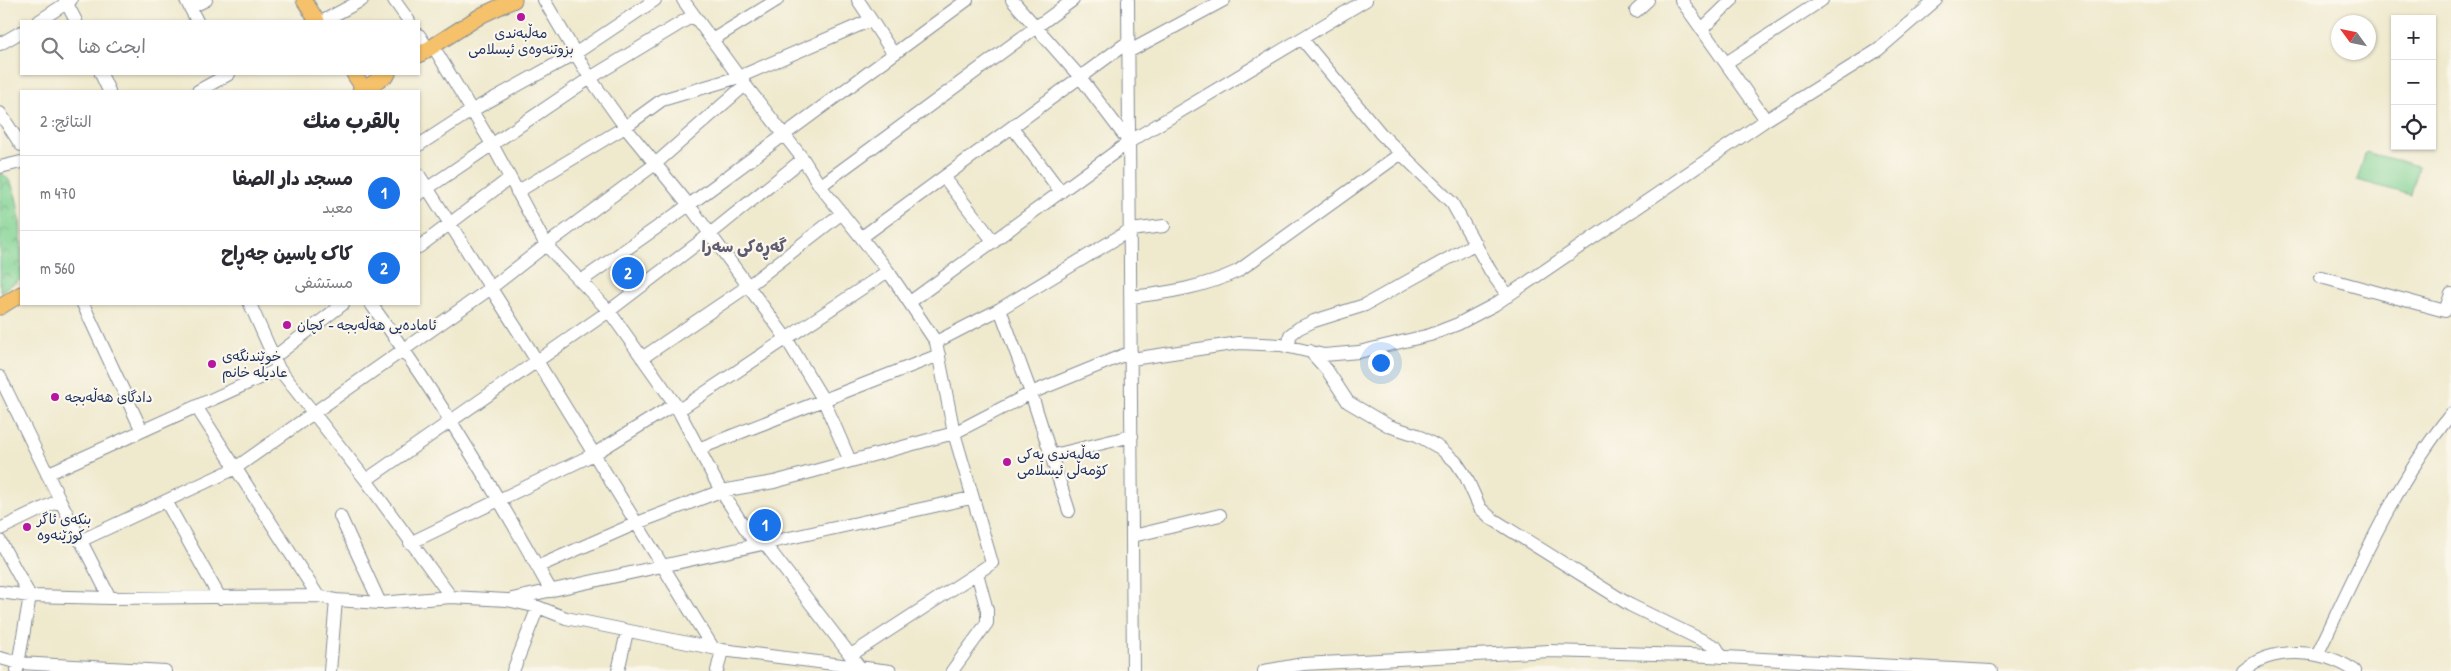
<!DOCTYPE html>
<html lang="ar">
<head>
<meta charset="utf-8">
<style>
  :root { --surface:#fff; --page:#f7f7f7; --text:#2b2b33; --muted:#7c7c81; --line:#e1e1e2; --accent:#1a73e8 }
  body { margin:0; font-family:"Patrick Hand","Playpen Sans Arabic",sans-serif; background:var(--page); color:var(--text); direction:rtl }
  .controls { position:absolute; right:15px; top:15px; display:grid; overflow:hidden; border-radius:0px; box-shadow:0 1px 4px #0004 }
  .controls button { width:45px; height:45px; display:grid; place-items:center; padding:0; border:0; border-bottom:1px solid var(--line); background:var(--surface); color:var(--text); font:25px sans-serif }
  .compass { position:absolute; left:2331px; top:15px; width:45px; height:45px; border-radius:50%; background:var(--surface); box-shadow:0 1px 4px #0004; rotate:303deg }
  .you { position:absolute; left:1380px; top:362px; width:18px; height:18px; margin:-12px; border:4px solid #fff; border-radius:50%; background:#1a73e8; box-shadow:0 0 0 8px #1a73e833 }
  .badge { display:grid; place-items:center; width:32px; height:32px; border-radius:50%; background:var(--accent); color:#fff; font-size:16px; font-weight:700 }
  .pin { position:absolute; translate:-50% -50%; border:2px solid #fff; box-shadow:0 1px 5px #0006 }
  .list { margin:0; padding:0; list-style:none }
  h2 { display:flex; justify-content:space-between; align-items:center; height:65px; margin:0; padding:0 20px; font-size:21px }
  h2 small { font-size:16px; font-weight:400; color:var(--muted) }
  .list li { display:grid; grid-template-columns:32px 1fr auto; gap:15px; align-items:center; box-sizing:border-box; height:75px; padding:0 20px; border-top:1px solid var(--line) }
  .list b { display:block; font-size:19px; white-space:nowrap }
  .list p { margin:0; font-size:16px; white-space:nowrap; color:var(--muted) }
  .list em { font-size:16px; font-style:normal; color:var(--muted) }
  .icon { flex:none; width:28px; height:28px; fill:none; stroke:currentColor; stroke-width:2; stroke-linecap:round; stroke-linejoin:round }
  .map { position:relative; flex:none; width:2451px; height:671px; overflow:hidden; direction:ltr }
  .search { position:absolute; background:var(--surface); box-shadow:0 1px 4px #0004; left:20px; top:20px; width:400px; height:55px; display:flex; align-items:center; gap:12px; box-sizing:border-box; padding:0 18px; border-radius:0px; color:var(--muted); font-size:19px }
  .panel { position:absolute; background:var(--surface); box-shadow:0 1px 4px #0004; left:20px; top:90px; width:400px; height:215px; border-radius:0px; direction:rtl }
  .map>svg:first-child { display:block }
  .park { fill:url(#park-crowns); stroke:#4e8078 }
  .pitch { fill:#80d293; stroke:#4e8078 }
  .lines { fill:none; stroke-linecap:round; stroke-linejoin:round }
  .minor-casing { stroke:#858c96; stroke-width:14 }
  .major-casing { stroke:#858c96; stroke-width:17 }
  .minor { stroke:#fff; stroke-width:12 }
  .major { stroke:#f5c16b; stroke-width:15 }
  .poi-dot { fill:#b5179e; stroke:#fbf7ec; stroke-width:2 }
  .labels { text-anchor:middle; stroke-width:4.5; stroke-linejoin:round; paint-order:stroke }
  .poi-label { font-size:14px; fill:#1b2f5e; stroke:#fbf7ec; text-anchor:start }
  .quarter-label { font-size:16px; font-weight:bold; fill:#5e5c71; stroke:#fbf7ec }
</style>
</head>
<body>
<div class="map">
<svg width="2451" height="671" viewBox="0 0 2451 671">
  <defs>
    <pattern id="park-crowns" width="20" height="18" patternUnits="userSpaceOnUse" patternTransform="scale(1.25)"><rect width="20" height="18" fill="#80d293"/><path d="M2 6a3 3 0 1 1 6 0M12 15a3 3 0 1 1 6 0" fill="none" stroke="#68ab7b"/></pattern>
  </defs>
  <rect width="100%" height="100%" fill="#fbf7ec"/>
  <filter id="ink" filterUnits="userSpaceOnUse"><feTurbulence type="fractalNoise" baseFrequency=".02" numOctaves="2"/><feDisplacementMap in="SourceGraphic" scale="10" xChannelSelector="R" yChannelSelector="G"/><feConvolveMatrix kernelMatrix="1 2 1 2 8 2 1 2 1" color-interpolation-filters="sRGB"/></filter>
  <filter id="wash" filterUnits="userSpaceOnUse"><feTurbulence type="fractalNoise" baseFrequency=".0096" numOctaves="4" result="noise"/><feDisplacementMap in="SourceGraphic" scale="20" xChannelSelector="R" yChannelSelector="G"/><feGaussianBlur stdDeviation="1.12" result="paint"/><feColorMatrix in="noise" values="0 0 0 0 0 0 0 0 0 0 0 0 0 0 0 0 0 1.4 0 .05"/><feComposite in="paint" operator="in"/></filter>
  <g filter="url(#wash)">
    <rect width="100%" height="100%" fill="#efe9cd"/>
    <path class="park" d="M0,173C25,181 21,257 21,279L0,292Z"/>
    <path class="pitch" d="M2366,152L2419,166L2411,195L2357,180Z"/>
  </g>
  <g filter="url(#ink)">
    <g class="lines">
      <g class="minor-casing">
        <path id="minor" d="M65,0L76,21
          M186,0L197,21
          M394,0L409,21
          M544,0L590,78L625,127L689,205L786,338L824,401L850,461
          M683,0L739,77L803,159L820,186L888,271L936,342L954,433L992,563L977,573L987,610V623L952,671
          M858,0L893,53
          M1012,0L1080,77L1129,142
          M1128,0L1133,671
          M1681,0L1766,120
          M190,8L206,0
          M1636,11L1648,0
          M39,21L71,0
          M323,21L362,0
          M1703,28L1732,0
          M419,35L428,49
          M1302,39L1381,134L1452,203L1491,272L1508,296
          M712,40L777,0
          M0,44L21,32
          M433,46L493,146L546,245L609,311L675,404L721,491L756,545
          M1128,52L1224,0
          M1726,63L1822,0
          M101,74L109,91
          M198,91L229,74
          M0,113L21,145
          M1012,127L1061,192
          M419,145L471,111L576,53L655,0
          M0,167L21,162
          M419,175L537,361L713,648
          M944,177L994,242
          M820,186L1073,0
          M517,192L625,127L662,100L739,77L871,20
          M419,194L590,78L694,15
          M862,237L1128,42
          M419,247L510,178
          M2321,277L2445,311L2451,294
          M581,281L689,205L967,0
          M1131,297C1168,293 1204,287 1238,271L1400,154
          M910,302L1129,142L1366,0
          M83,304L142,431
          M250,304L279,369L366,480L451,597
          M371,304C438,395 496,492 551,591
          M1000,309L1031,393L1069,511
          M936,342L1000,309L1130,230L1164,226
          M1289,347L1290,335L1299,328L1314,321L1365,305L1476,243
          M1310,351L1327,370L1348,402L1389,426L1417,435L1440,448L1456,462L1466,477L1480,508L1491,518L1630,605L1716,647L1722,657
          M273,358L343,304
          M642,358L748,286L842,213
          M1132,359L1239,343L1281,345L1324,355L1359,352L1430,335L1458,324L1494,305L1766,120L1878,50L1936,0
          M0,377L60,500L0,529
          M197,408L318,596
          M679,410L888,271
          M698,449L939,355
          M1050,456L1132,436
          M47,474L279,369
          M366,480L609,311L710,234L803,159
          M60,500L110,598
          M166,501L220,598
          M340,516L380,603
          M1133,536L1220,515
          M0,541L30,596L17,670
          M80,541L234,469L491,288L546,245L654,165L745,85
          M410,543L594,454L675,404
          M765,544L861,669
          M537,567L637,523L721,491L774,482L954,433L1031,393L1131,352
          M0,592L30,596L110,598L318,596L336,600L380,603L451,597L507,600L538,607L566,618L722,650L890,671
          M512,599L971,498
          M851,655L977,573
          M2317,655C2357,572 2393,486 2451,414
          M0,658L19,663L165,671
          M330,671L336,600
          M513,671L538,607
          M618,671L627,632
          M717,671L722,650
          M1264,671L1303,664L1549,651L1689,655L1991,671
          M2243,671C2273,645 2323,649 2355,671"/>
      </g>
      <g class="major-casing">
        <path id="major" d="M304,0L317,21
          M419,55L482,15L514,0
          M354,74L364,89
          M360,91L388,74
          M0,307L21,294"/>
      </g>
      <use href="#minor" class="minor"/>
      <use href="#major" class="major"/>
    </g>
  </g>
  <g class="poi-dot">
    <circle cx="521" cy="17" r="5"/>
    <circle cx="287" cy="325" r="5"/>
    <circle cx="212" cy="364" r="5"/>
    <circle cx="55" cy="397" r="5"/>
    <circle cx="1007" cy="462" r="5"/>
    <circle cx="27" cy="527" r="5"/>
  </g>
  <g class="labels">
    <g class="poi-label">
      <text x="521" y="38" text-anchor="middle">مەڵبەندی<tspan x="521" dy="16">بزوتنەوەی ئیسلامی</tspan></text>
      <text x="297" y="330">ئامادەیی هەڵەبجە - کچان</text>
      <text x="222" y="361">خوێندنگەی<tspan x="222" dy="16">عادیلە خانم</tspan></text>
      <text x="65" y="402">دادگای هەڵەبجە</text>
      <text x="1017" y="459">مەڵبەندی یەکی<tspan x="1017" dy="16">کۆمەڵی ئیسلامی</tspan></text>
      <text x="37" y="524">بنکەی ئاگر<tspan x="37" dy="16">کوژێنەوە</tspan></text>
    </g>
    <g class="quarter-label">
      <text x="744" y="252">گەڕەکی سەرا</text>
    </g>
  </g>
</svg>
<div class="controls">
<button>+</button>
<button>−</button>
<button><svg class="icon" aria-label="locate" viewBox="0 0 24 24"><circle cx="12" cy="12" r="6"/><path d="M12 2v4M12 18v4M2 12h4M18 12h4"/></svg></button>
</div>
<svg class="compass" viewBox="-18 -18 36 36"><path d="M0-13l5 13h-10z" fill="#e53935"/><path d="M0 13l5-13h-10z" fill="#7c7c81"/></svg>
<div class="you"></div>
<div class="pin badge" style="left:765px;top:525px">1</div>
<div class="pin badge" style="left:628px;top:273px">2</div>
<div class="search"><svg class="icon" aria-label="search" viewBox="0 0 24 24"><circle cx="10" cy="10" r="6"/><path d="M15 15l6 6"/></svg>ابحث هنا</div>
<section class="panel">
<h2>بالقرب منك<small>النتائج: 2</small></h2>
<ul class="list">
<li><span class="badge">1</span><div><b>مسجد دار الصفا</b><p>معبد</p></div><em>470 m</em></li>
<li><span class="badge">2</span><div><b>کاک یاسین جەڕاح</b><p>مستشفى</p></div><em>560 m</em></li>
</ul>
</section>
</div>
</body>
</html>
